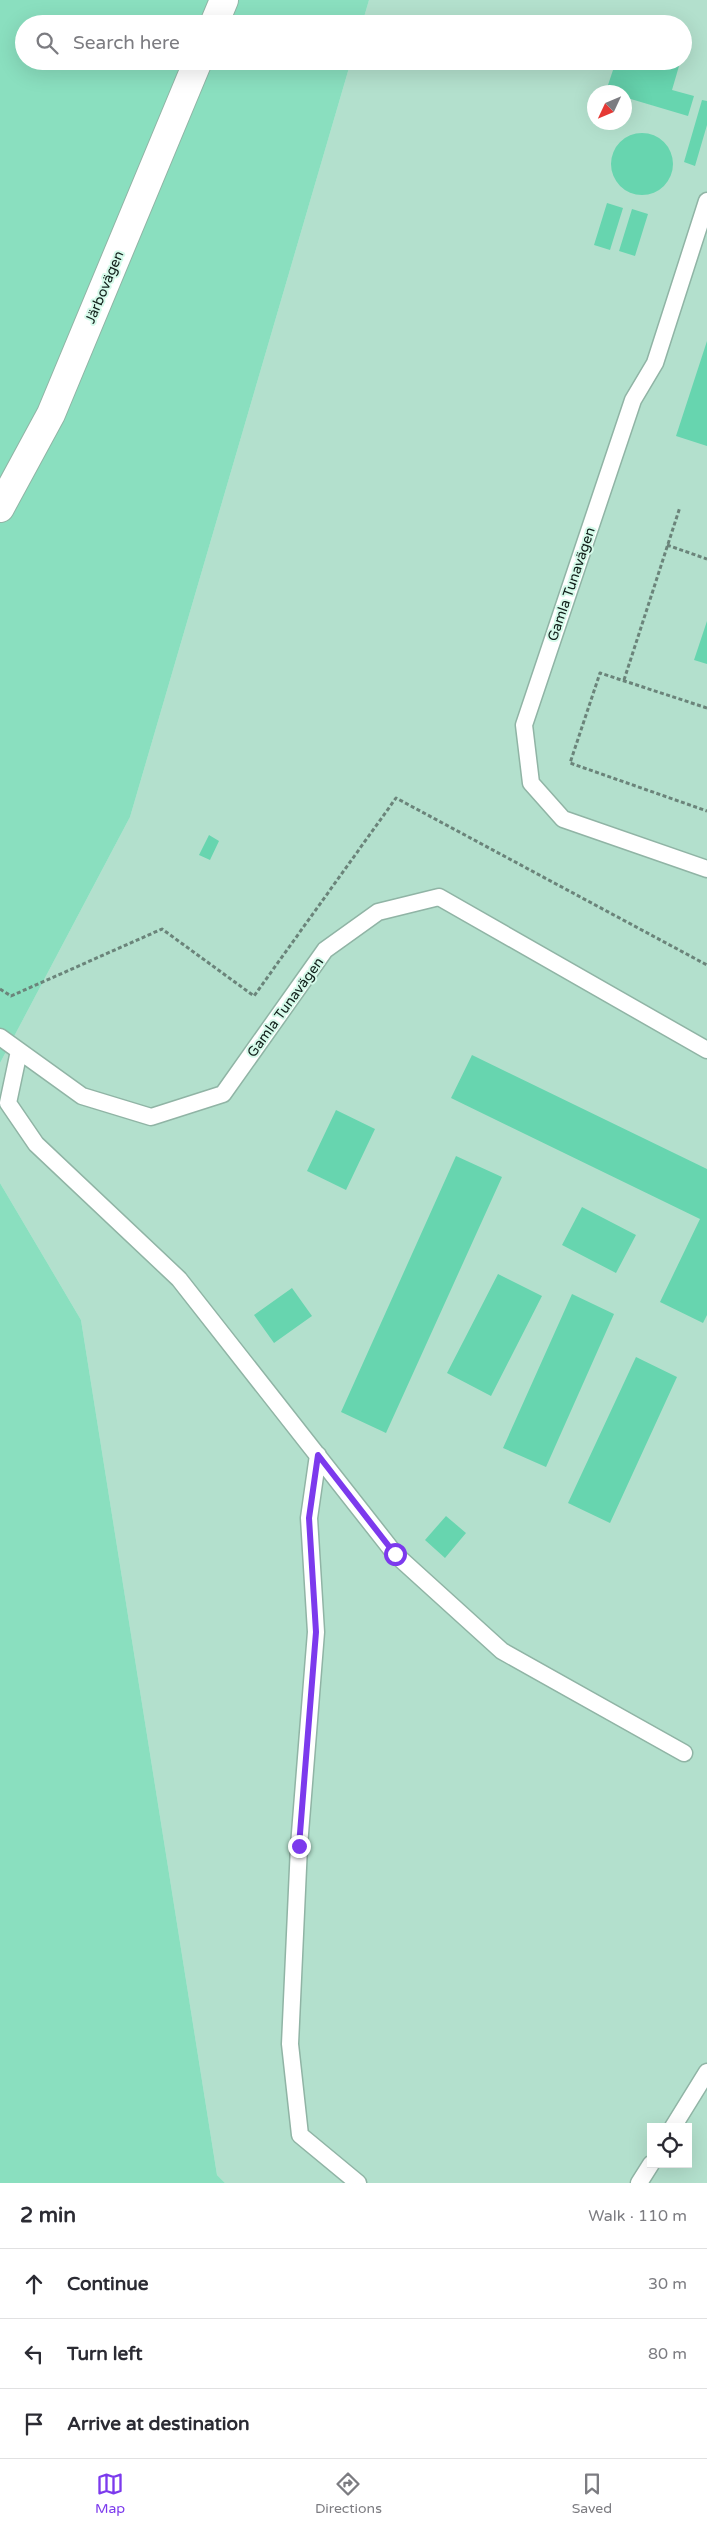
<!DOCTYPE html>
<html lang="en">
<head>
<meta charset="utf-8">
<style>
  :root { --surface:#fff; --page:#f7f7f7; --text:#2b2b33; --muted:#7c7c81; --line:#e1e1e2; --accent:#7c3aed }
  body { margin:0; font-family:"Varela Round",sans-serif; background:var(--page); color:var(--text) }
  .controls { position:absolute; right:15px; bottom:15px; display:grid; overflow:hidden; border-radius:0px; box-shadow:0 5px 20px #0002 }
  .controls button { width:45px; height:45px; display:grid; place-items:center; padding:0; border:0; border-bottom:1px solid var(--line); background:var(--surface); color:var(--text); font:25px sans-serif }
  .compass { position:absolute; left:587px; top:85px; width:45px; height:45px; border-radius:50%; background:var(--surface); box-shadow:0 5px 20px #0002; rotate:226deg }
  .stop { position:absolute; width:15px; height:15px; margin:-11px; border:4px solid #7c3aed; border-radius:50%; background:#fff }
  .stop.end { background:#7c3aed; border-color:#fff; box-shadow:0 1px 5px #0008 }
  .list { margin:0; padding:0; list-style:none }
  h2 { display:flex; justify-content:space-between; align-items:center; height:65px; margin:0; padding:0 20px; font-size:21px }
  h2 small { font-size:16px; font-weight:400; color:var(--muted) }
  .list li { display:grid; grid-template-columns:32px 1fr auto; gap:15px; align-items:center; box-sizing:border-box; height:70px; padding:0 20px; border-top:1px solid var(--line) }
  .list b { display:block; font-size:19px; white-space:nowrap }
  .list em { font-size:16px; font-style:normal; color:var(--muted) }
  .icon { flex:none; width:28px; height:28px; fill:none; stroke:currentColor; stroke-width:2; stroke-linecap:round; stroke-linejoin:round }
  .map { position:relative; flex:none; width:707px; height:2183px; overflow:hidden }
  .search { position:absolute; background:var(--surface); box-shadow:0 5px 20px #0002; left:15px; right:15px; top:15px; height:55px; display:flex; align-items:center; gap:12px; box-sizing:border-box; padding:0 18px; border-radius:28px; color:var(--muted); font-size:19px }
  .sheet { height:275px; background:var(--surface) }
  nav { display:flex; justify-content:space-around; align-items:center; box-sizing:border-box; height:70px; border-top:1px solid var(--line); background:var(--surface); font-size:14px; color:var(--muted) }
  nav a { display:grid; justify-items:center; gap:2px }
  nav .on { color:var(--accent) }
  .map>svg:first-child { display:block }
  .built { fill:#b3e0cd; fill-rule:evenodd }
  .green { fill:#8adfbf }
  .building { fill:#67d5af }
  .lines { fill:none; stroke-linecap:round; stroke-linejoin:round }
  .service-casing { stroke:#90b4a5; stroke-width:19 }
  .secondary-casing { stroke:#90b4a5; stroke-width:30 }
  .path { stroke:#6b847a; stroke-width:3; stroke-dasharray:4 2.5; stroke-linecap:butt }
  .service { stroke:#fff; stroke-width:16 }
  .secondary { stroke:#fff; stroke-width:28 }
  .route { stroke:#7c3aed; stroke-width:6 }
  .labels { text-anchor:middle; stroke-width:4; stroke-linejoin:round; paint-order:stroke }
  .street-label { font-size:14px; fill:#101e19; stroke:#d5faea }
</style>
</head>
<body>
<div class="map">
<svg width="707" height="2183" viewBox="0 0 707 2183">
  <rect width="100%" height="100%" fill="#c8eddd"/>
  <path class="built" d="M369,0H707V2183H225L217,2175L81,1320L0,1183V1063L130,817L351,61H683V24H362ZM594,92H624V122H594ZM651,2127H688V2164H651Z"/>
  <path class="green" d="M0,0H369L362,24H24V61H351L130,817L0,1063Z
    M0,1183L81,1320L217,2175L225,2183H0Z"/>
  <path class="building" d="M616,61H665L679,66L672,90L694,96L688,116L624,97V92L606,91Z
    M702,100L707,101V125L695,166L684,162Z
    M611 164a31 31 0 1 1 62 0a31 31 0 1 1-62 0Z
    M607,203L623,208L610,250L594,245Z
    M632,209L648,214L635,256L619,251Z
    M707,341V446L676,436Z
    M707,621V664L694,660Z
    M209,835L219,841L210,860L199,855Z
    M472,1055L707,1169V1315L703,1323L660,1302L700,1219L451,1098Z
    M336,1110L375,1129L346,1190L307,1171Z
    M456,1156L502,1177L386,1433L341,1412Z
    M582,1207L636,1235L616,1273L562,1245Z
    M498,1274L542,1296L491,1396L447,1373Z
    M292,1288L312,1316L274,1343L254,1315Z
    M572,1294L614,1314L546,1467L503,1448Z
    M636,1357L677,1377L610,1523L568,1503Z
    M446,1516L466,1533L445,1558L425,1540Z"/>
  <g class="lines">
    <g class="service-casing">
      <path id="service" d="M707,201L655,363L633,400L524,725L531,783L563,819L707,869
        M0,1037L82,1096L151,1117L223,1094L325,950L378,912L439,897L707,1050
        M19,1051L8,1103L36,1144L179,1279L395,1554L502,1651L684,1753
        M318,1455L309,1518L316,1632L299,1846L290,2044L300,2135L358,2183
        M673,2127L707,2072
        M639,2183L651,2164"/>
    </g>
    <g class="secondary-casing">
      <path id="secondary" d="M214,24L224,0
        M0,508L51,414L198,61"/>
    </g>
    <path class="path" d="M667,545L707,559
      M624,680L680,507
      M707,708L600,673L570,763L707,811
      M0,989L11,996L162,929L254,996L396,798L707,965"/>
    <use href="#service" class="service"/>
    <use href="#secondary" class="secondary"/>
  </g>
  <g class="lines">
    <path class="route" d="M299,1846L316,1632L309,1518L318,1455L395,1554"/>
  </g>
  <g class="labels">
    <g class="street-label">
      <text transform="translate(104 287) rotate(-67)" y="5">Järbovägen</text>
      <text transform="translate(571 584) rotate(-71)" y="5">Gamla Tunavägen</text>
      <text transform="translate(285 1007) rotate(-54)" y="5">Gamla Tunavägen</text>
    </g>
  </g>
</svg>
<div class="controls">
<button><svg class="icon" aria-label="locate" viewBox="0 0 24 24"><circle cx="12" cy="12" r="6"/><path d="M12 2v4M12 18v4M2 12h4M18 12h4"/></svg></button>
</div>
<svg class="compass" viewBox="-18 -18 36 36"><path d="M0-13l5 13h-10z" fill="#e53935"/><path d="M0 13l5-13h-10z" fill="#7c7c81"/></svg>
<div class="stop" style="left:395px;top:1554px"></div>
<div class="stop end" style="left:299px;top:1846px"></div>
<div class="search"><svg class="icon" aria-label="search" viewBox="0 0 24 24"><circle cx="10" cy="10" r="6"/><path d="M15 15l6 6"/></svg>Search here</div>
</div>
<section class="sheet">
<h2>2 min<small>Walk · 110 m</small></h2>
<ul class="list">
<li><svg class="icon" aria-label="ahead" viewBox="0 0 24 24"><path d="M12 20V5M6 11l6-6 6 6"/></svg><div><b>Continue</b></div><em>30 m</em></li>
<li><svg class="icon" aria-label="left" viewBox="0 0 24 24"><path d="M17 20v-9H6M10 6l-5 5 5 5"/></svg><div><b>Turn left</b></div><em>80 m</em></li>
<li><svg class="icon" aria-label="arrive" viewBox="0 0 24 24"><path d="M6 21V4h12l-3 4 3 4H6"/></svg><div><b>Arrive at destination</b></div></li>
</ul>
</section>
<nav>
<a class="on"><svg class="icon" aria-label="map" viewBox="0 0 24 24"><path d="M3 6l6-2 6 2 6-2v14l-6 2-6-2-6 2zM9 4v14M15 6v14"/></svg>Map</a>
<a><svg class="icon" aria-label="directions" viewBox="0 0 24 24"><path d="M12 3l9 9-9 9-9-9zM9 14v-3h6M13 9l2 2-2 2"/></svg>Directions</a>
<a><svg class="icon" aria-label="saved" viewBox="0 0 24 24"><path d="M7 4h10v16l-5-4-5 4z"/></svg>Saved</a>
</nav>
</body>
</html>
